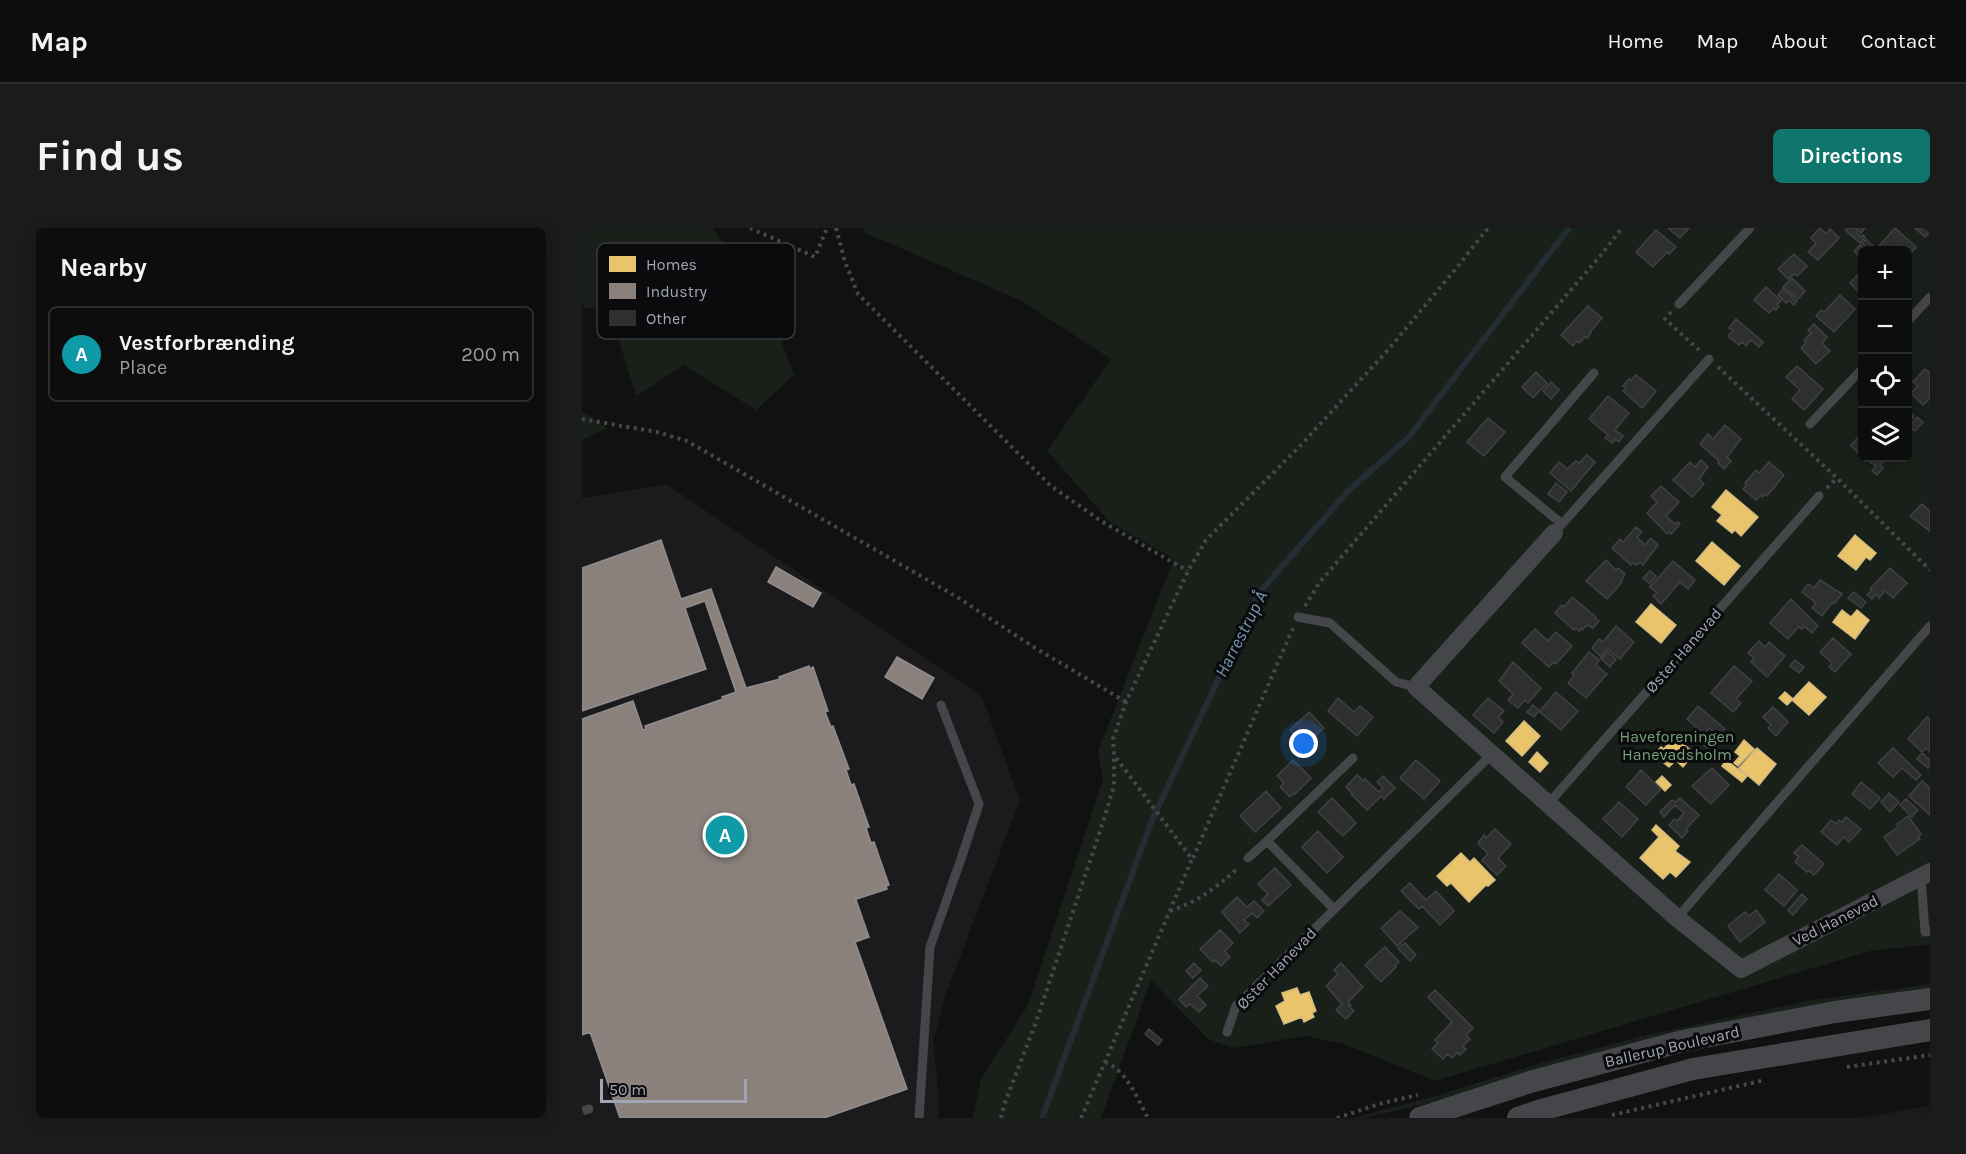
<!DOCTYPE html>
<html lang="en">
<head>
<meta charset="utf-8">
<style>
  :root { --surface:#0d0d0d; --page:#1b1b1b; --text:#f1f3f6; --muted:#9a9c9d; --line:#2d2d2e; --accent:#0f766e }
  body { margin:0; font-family:Karla,sans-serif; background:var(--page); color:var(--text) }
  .controls { position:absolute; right:18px; top:18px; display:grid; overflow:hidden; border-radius:9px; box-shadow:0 3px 15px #0003 }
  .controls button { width:54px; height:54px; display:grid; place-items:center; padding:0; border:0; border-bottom:2px solid var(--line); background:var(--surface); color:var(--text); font:30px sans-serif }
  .scale { position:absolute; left:18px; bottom:15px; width:147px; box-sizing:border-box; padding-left:6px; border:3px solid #a0a6b4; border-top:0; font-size:16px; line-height:21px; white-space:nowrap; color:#a0a6b4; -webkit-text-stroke:4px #0b0b0d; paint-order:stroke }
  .you { position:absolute; left:722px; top:516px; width:21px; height:21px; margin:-15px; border:4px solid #fff; border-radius:50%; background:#1a73e8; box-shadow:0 0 0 9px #1a73e833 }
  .badge { display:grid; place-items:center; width:39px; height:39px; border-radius:50%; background:var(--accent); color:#fff; font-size:20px; font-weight:700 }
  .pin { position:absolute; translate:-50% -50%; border:3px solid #fff; box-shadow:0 2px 6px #0006 }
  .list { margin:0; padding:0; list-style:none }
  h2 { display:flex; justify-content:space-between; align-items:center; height:78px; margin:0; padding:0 24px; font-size:26px }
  h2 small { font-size:20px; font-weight:400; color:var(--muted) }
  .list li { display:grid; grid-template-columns:39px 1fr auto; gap:18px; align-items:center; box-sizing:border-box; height:96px; margin:0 12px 12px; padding:0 12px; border:2px solid var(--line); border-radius:9px }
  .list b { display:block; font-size:22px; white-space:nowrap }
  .list p { margin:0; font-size:20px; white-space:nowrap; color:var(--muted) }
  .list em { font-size:20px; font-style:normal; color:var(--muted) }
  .icon { flex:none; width:33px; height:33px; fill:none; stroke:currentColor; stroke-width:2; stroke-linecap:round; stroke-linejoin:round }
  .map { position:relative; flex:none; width:1348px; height:890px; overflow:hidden; border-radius:9px }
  header { display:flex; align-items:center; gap:36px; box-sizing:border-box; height:84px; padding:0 30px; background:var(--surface); border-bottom:2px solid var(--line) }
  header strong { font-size:28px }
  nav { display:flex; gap:33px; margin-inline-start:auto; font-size:21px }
  .intro { display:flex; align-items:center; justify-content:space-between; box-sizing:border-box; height:144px; padding:0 36px }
  h1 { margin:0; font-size:42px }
  .button { padding:15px 27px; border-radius:9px; background:var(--accent); color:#fff; font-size:21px; font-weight:700 }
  main { display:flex; gap:36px; padding:0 36px }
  aside { flex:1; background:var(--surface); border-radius:9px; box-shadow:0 3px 15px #0003 }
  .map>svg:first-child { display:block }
  .built { fill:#1b1b1d }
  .green { fill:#19201a; fill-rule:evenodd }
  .homes { fill:#e9c46a; stroke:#d3bb80; stroke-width:1.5 }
  .industry { fill:#8a817c; stroke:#918c8d; stroke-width:1.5 }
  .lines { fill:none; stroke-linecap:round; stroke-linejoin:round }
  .stream { stroke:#242c34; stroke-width:6 }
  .building { fill:#2f2f31; stroke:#3f4145; stroke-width:1.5 }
  .path { stroke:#46484c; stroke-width:4; stroke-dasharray:3 4.5; stroke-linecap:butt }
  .service { stroke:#45464a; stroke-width:9 }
  .minor { stroke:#45464a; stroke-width:18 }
  .tertiary { stroke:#45464a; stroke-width:22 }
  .labels { text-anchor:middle; stroke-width:6; stroke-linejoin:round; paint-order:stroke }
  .street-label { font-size:16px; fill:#a0a6b4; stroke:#0b0b0d }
  .park-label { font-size:16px; fill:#75a178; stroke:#0b0b0d }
  .water-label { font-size:18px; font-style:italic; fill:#7395b3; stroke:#0b0b0d }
  .key { fill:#0b0b0d; stroke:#383a3f; stroke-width:1.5 }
  .key-label { font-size:16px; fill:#a0a6b4 }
</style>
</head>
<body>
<header>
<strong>Map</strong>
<nav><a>Home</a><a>Map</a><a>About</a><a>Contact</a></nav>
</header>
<div class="intro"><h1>Find us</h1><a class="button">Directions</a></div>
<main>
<aside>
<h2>Nearby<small></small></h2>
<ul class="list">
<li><span class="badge" style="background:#0f9aa8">A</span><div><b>Vestforbrænding</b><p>Place</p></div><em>200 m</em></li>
</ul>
</aside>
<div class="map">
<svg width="1348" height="890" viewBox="0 0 1348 890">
  <rect width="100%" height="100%" fill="#111"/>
  <path class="built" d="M84,256L399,467L438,572L364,766L351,814L358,878L356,890H0V270Z
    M1348,878V890H1278Z"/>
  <path class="green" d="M0,0H130L178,57L212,147L174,182L102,137L54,168L26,77L4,81L0,75Z
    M280,0H1348V716L1288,723L853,853L762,816L723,808L651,820L626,811L569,752L519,890H391L399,851L446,777L521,551L516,523L592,331L528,294L465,223L529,131L438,72L284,5ZM1280,22H1326V230H1280Z
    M0,183L25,200L0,212Z
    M1348,756V762L782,890H771L853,868L959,835L1065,807L1225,773Z"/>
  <path class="homes" d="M1144,262L1176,289L1159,308L1153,302L1150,305L1135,293L1140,287L1130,279Z
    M1273,307L1294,325L1288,332L1284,329L1274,342L1256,328Z
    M1130,314L1158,338L1142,357L1114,333Z
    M1069,376L1094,397L1079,415L1054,394Z
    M1260,382L1269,389L1275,382L1287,392L1273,411L1251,394Z
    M1227,454L1244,469L1227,487L1210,472L1205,477L1197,470L1203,464L1211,471Z
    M942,493L958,508L940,528L924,513Z
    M1092,508L1112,525L1101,539L1089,528L1087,531L1092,534L1087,539L1072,527L1079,519L1082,521Z
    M1162,512L1172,521L1156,538L1152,535L1158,528L1153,524Z
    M1175,520L1194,536L1177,557L1157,540Z
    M955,524L966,535L958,544L947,534Z
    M1144,532L1165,548L1160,554L1140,538Z
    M1080,548L1089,557L1083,563L1074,554Z
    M1074,597L1097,618L1093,623L1108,634L1094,649L1088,644L1081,651L1058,630L1077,609L1070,602Z
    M879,625L888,634L892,630L913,652L906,658L904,657L887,674L869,655L865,658L855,648Z
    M715,760L718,767L727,764L734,783L730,785L732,789L722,794L720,789L702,796L694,778L703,773L700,765Z"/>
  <path class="industry" d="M79,312L99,371L129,361L164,460L198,451L197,449L227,438L228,441L231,439L246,483L243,484L249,499L251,498L267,541L264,542L269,557L272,556L287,599L284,600L289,615L292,614L307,657L304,658L305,661L275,671L273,669L287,709L273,714L325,861L242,890H38L8,804L0,807V491L51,473L61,502L64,501L63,498L141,471L140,469L154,464L123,373L103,380L124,441L0,483V340Z
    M194,339L239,365L231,379L186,354Z
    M315,429L352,450L340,471L303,449Z"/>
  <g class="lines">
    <path class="stream" d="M460,890L570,592L677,365L767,262L826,210L987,0"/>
  </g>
  <path class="building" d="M1086,0H1107L1098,10Z
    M1238,0L1244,6L1248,1L1257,10L1236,32L1226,24L1234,15L1229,10Z
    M1266,0H1283L1279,5L1275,2L1274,4L1279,9L1281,7L1283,9L1278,15L1263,2Z
    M1313,0L1334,19L1326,28V22H1287L1280,16L1284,11L1294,21Z
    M1333,0H1348V4L1343,9Z
    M1074,2L1094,19L1087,26L1085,24L1071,39L1054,24Z
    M1278,17L1284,22H1280V32L1272,23Z
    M1212,26L1225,38L1215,48L1212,46L1206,51L1196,41Z
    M1280,42V67L1268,55Z
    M1210,50L1223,63L1216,71L1201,59Z
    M1184,59L1199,73L1195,76L1197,79L1194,82L1192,80L1187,85L1172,72Z
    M1201,61L1215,73L1212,77L1207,73L1204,75L1196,67Z
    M1258,67L1273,81L1252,104L1234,88L1239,82L1242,84Z
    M1006,78L1020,90L1008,104L1009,105L1005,110L1003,109L997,115L995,113L991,118L979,107Z
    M1154,91L1181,114L1177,119L1169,112L1164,118L1160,114L1157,117L1146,108L1151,103L1147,100Z
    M1232,96L1245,109L1240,115L1248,123L1234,136L1219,120L1224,115L1222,112L1229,105L1226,102Z
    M1215,138L1241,161L1222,182L1210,171L1218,162L1204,149Z
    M1343,141L1348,145V170L1341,177L1329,165L1336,158L1331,154Z
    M954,144L965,155L951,170L940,159Z
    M1054,147L1074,163L1060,180L1041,163L1044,160L1041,158L1047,151L1049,152Z
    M969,154L977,162L969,171L961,163Z
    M1026,168L1047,185L1033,202L1041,208L1037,214L1033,211L1030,215L1023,210L1026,207L1007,191Z
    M1326,182L1332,188L1326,196Z
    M1335,189L1341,194L1333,203L1327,199Z
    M906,190L923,204L902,228L885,214Z
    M1143,197L1159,211L1145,229L1149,233L1142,241L1136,235L1137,233L1118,216L1126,206L1131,211Z
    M1280,204V228L1269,218Z
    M1005,227L1013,234L989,263L968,245L977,234L985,241L994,233L997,235Z
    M1282,230H1305L1298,237L1301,240L1295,247L1290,243L1294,238Z
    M1119,232L1126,239L1117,251L1122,256L1110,269L1091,252L1108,234L1113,239Z
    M1187,234L1202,247L1185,268L1183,266L1180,269L1179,267L1174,272L1161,261L1165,256L1163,255L1174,242L1177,245Z
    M974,255L985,264L977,274L966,266Z
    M1079,258L1097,274L1084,288L1093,296L1096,294L1098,296L1089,306L1087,304L1085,306L1065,285L1075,274L1069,268Z
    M1340,276L1348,283V303L1328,288Z
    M1054,299L1060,304L1055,309L1063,317L1069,310L1076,317L1061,337L1058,334L1055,337L1051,335L1049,337L1030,320L1038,311L1041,314Z
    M1024,332L1034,342L1036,340L1043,346L1039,353L1040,354L1025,371L1004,353Z
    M1091,333L1113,352L1106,361L1098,354L1079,376L1071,368L1075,365L1068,359Z
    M1308,340L1325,355L1311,370L1303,363L1297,370L1294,366L1290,371L1285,367L1290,362L1288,361Z
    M1068,343L1074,348L1068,356L1061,350Z
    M1238,352L1260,366L1253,375L1251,374L1240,388L1230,380L1234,375L1220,364L1226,356L1232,360Z
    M1272,364L1284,374L1279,380L1266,370Z
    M990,369L1014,389L1013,390L1017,393L1011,400L1005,397L1000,402L999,400L997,403L994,400L992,402L973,385L980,377L982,379Z
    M1209,371L1236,398L1230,405L1222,398L1220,401L1216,399L1206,411L1188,395Z
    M1034,398L1052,414L1038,431L1026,421L1019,429L1010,420L1017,411L1021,414Z
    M953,401L966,413L974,404L990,418L974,436L972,434L967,439L940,415Z
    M1251,410L1269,426L1253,444L1247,439L1250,435L1238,424Z
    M1177,413L1183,419L1187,414L1203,428L1185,449L1169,434L1172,430L1166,425Z
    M1007,424L1017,432L1014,437L1025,446L1004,470L986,455L992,448L990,445Z
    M1026,424L1034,431L1028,439L1019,431Z
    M1213,432L1222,439L1217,445L1208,438Z
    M931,434L959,460L946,475L943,472L936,480L926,472L931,466L917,453Z
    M1152,438L1170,453L1154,471L1159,475L1151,484L1129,465Z
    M974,464L996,483L979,502L957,483L952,489L945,484L951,477L958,483Z
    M756,470L772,484L778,478L791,489L775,508L746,483Z
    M906,470L922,483L916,489L921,494L912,505L891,487Z
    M1116,478L1143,501L1137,508L1127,500L1122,506L1105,491Z
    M1191,479L1206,494L1194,508L1186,500L1189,497L1181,489Z
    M727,484L742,500L722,518L708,502Z
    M1345,489L1348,491V524L1344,520L1340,524L1326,511Z
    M1131,507L1136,512L1127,522L1122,517Z
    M1311,520L1339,547L1334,552L1320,540L1311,549L1296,535Z
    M1340,525L1348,532V537L1346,540L1335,531Z
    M711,532L729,550L713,566L712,565L708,569L698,559L702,555L695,548Z
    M834,532L858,553L842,571L818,550Z
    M1130,540L1147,557L1129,576L1110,558Z
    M1059,542L1079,561L1064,577L1044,559Z
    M775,547L782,553L783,551L797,564L801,560L795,554L801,548L813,560L802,571L799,568L785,582L769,566L770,565L764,559Z
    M1340,553L1348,560V587L1327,568Z
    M1279,554L1298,570L1288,581L1270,566Z
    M684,563L699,580L673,604L658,588Z
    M1307,565L1317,574L1308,584L1299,574Z
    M750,570L774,595L761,608L736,584Z
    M1098,570L1117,587L1104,601L1106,603L1100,610L1087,597L1092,591L1095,593L1102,585L1093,577L1082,589L1078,584L1090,572L1093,574Z
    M1324,571L1336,582L1330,589L1318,577Z
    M1037,574L1056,591L1040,609L1021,591Z
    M1326,588L1339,606L1336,609L1338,611L1315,627L1302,609L1316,599L1315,596Z
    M1264,589L1279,601L1267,614L1262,609L1255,617L1239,604L1249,592L1254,596L1257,592L1260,594Z
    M913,601L929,616L916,630L924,638L915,647L900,632L906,626L896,615L902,607L904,610Z
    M736,603L761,629L745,645L720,619Z
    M1220,617L1242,636L1232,647L1227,643L1225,644L1213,634L1217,629L1212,625Z
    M693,640L709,657L686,678L680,672L686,666L676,656Z
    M1197,646L1215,662L1202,678L1183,662Z
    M828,655L844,672L854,663L872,683L858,697L840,678L837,681L819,663Z
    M1220,666L1225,671L1211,687L1206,682Z
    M655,669L665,679L672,673L682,683L675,690L670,685L662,692L667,696L658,705L640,684Z
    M1174,682L1183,694L1158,714L1146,698L1163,684L1167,688Z
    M818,683L836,699L815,718L799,700Z
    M638,702L651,715L643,723L648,729L639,738L633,732L631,734L618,721Z
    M823,715L834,727L828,733L816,720Z
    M803,719L817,734L813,738L814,739L799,754L783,737Z
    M612,735L619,742L611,750L604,743Z
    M759,735L781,759L766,774L769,777L767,778L772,783L764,791L754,782L760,776L744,758L756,746L752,742Z
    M618,750L626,758L615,768L624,777L617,784L608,776L604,779L597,771Z
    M853,762L891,800L884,807L888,811L881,818L884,821L878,827L875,824L870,830L866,826L861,831L850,821L856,815L853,812L870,794L846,769Z
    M567,801L580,812L576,817L563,806Z"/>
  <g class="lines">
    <path class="path" d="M168,0L233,29L245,0
      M254,0L263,34L276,66L469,258L519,293L606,343
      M1089,84L1083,91L1117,122
      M1136,139L1255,250L1348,342
      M0,191L75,204L105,213L375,369L450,418L544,474
      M1245,260L1255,250
      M723,378L737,355L1019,27L1040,0
      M611,630L711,400
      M588,683C617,673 634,660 657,639
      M523,834C545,843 555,870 566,890
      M1265,839L1348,827
      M1030,887L1183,852
      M419,890L422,877L454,794L521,594L532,558V527
      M499,890L610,631L532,527L531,511L544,474L606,343L624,312L717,219L805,123L872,43L906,0
      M755,890L797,876L836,867"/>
    <path class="service" d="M1097,76L1168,0
      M1326,93L1348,69
      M1228,196L1280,141
      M980,296L923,249L1012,145
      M972,305L1127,131
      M716,389L748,395L814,454L834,459
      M966,576L1237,268
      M666,630L685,613
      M1339,649L1343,704L1348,703
      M752,681L685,613L771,530
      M1095,690L1348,398
      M645,804L654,778L910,526
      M0,883L7,881
      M337,890L348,719L379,631L397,576L359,477"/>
    <path class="minor" d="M972,305L834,459L1095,690L1159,741L1348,644"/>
    <path class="tertiary" d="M838,890L948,854L1101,813L1253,784L1348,771
      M936,890L959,882L1111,841L1348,802"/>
  </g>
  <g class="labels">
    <g class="street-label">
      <text transform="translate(1101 422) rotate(-49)" y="6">Øster Hanevad</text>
      <text transform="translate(1253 692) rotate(-27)" y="6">Ved Hanevad</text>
      <text transform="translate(694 740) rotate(-46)" y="6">Øster Hanevad</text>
      <text transform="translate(1090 818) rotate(-13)" y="6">Ballerup Boulevard</text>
    </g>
    <g class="park-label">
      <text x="1095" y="514">Haveforeningen<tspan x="1095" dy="18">Hanevadsholm</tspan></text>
    </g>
    <g class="water-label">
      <text transform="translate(659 406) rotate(-63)" y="6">Harrestrup Å</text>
    </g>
  </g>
  <rect x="15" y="15" width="198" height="96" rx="9" class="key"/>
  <rect x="27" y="28" width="27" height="16" fill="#e9c46a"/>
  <rect x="27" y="55" width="27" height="16" fill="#8a817c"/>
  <rect x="27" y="82" width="27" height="16" fill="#2f2f31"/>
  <g class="key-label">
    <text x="64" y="42">Homes</text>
    <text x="64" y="69">Industry</text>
    <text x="64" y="96">Other</text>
  </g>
</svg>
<div class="controls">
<button>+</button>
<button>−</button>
<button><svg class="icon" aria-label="locate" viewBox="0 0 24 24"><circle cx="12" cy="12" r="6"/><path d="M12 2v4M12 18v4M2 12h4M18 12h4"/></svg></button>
<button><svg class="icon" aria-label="layers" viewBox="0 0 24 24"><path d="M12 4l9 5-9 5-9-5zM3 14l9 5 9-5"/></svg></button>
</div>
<div class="scale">50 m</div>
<div class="you"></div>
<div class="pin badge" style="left:143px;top:607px;background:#0f9aa8">A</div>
</div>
</main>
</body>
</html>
